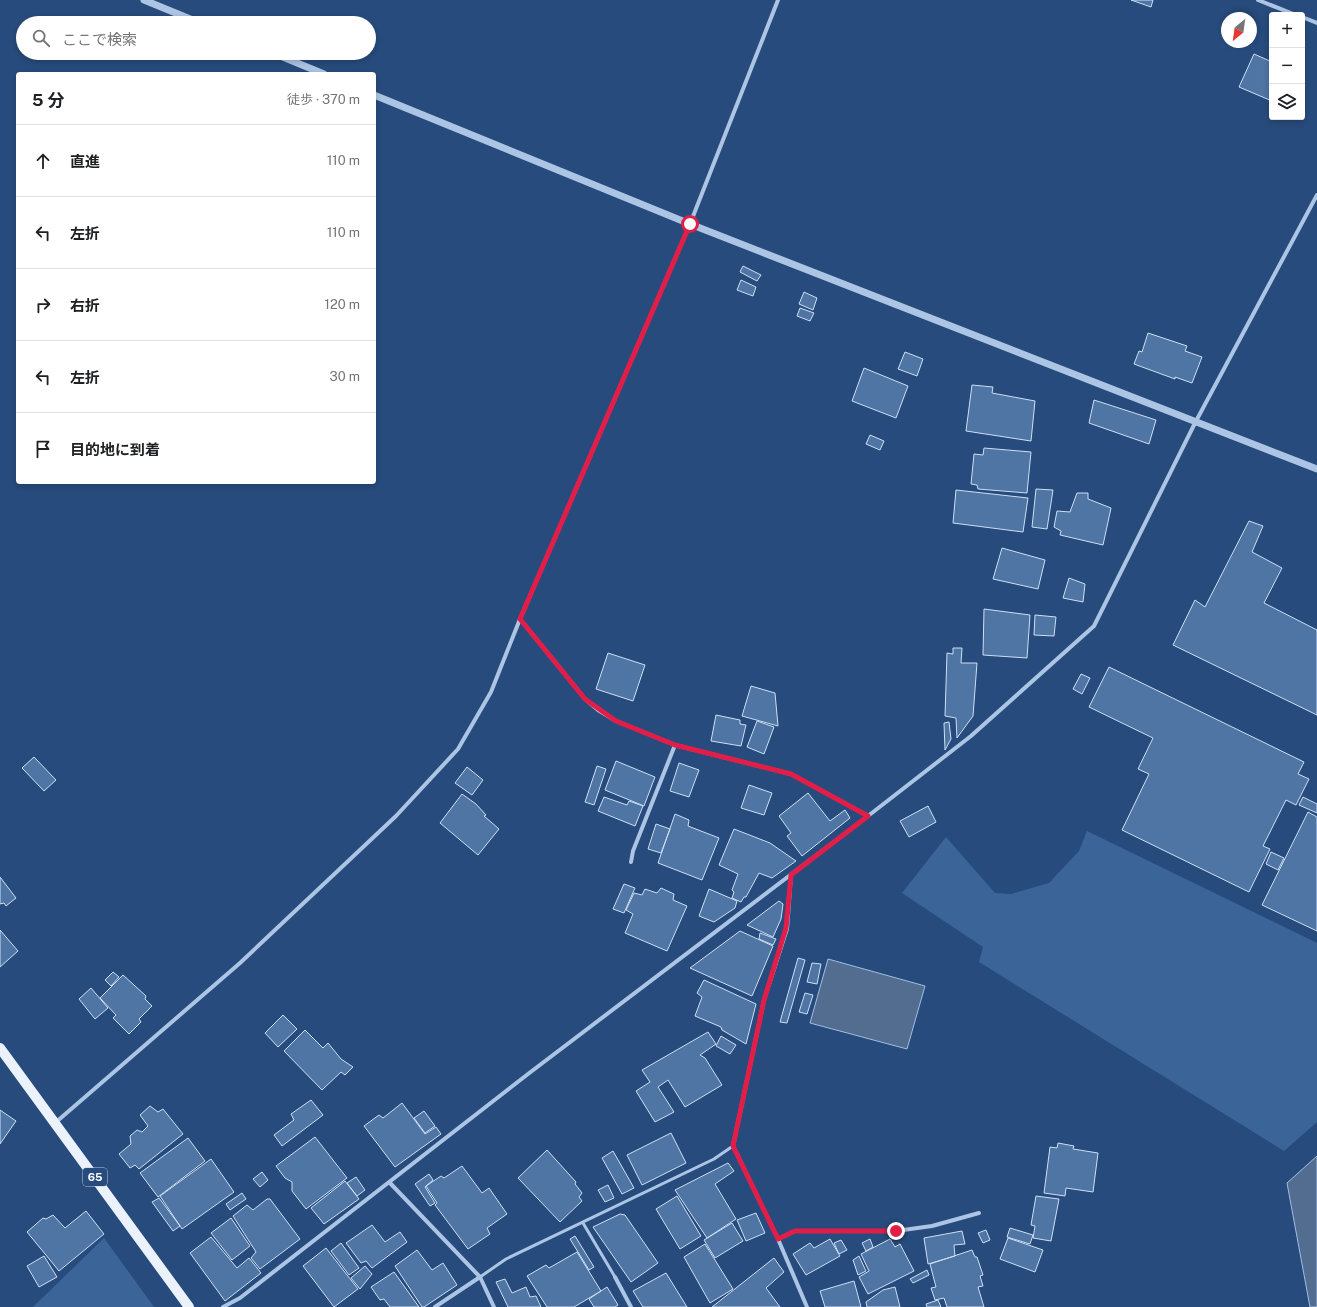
<!DOCTYPE html>
<html lang="ja">
<head>
<meta charset="utf-8">
<style>
  :root { --surface:#fff; --page:#f6f6f6; --text:#202124; --muted:#757577; --line:#e0e0e0 }
  body { margin:0; font-family:"Public Sans","Noto Sans JP",sans-serif; background:var(--page); color:var(--text) }
  .controls { position:absolute; right:12px; top:12px; display:grid; overflow:hidden; border-radius:4px; box-shadow:0 2px 6px #0003 }
  .controls button { width:36px; height:36px; display:grid; place-items:center; padding:0; border:0; border-bottom:1px solid var(--line); background:var(--surface); color:var(--text); font:20px sans-serif }
  .compass { position:absolute; left:1221px; top:12px; width:36px; height:36px; border-radius:50%; background:var(--surface); box-shadow:0 2px 6px #0003; rotate:209deg }
  .stop { position:absolute; width:12px; height:12px; margin:-9px; border:3px solid #e11d48; border-radius:50%; background:#fff }
  .stop.end { background:#e11d48; border-color:#fff; box-shadow:0 1px 4px #0008 }
  .list { margin:0; padding:0; list-style:none }
  h2 { display:flex; justify-content:space-between; align-items:center; height:52px; margin:0; padding:0 16px; font-size:17px }
  h2 small { font-size:13px; font-weight:400; color:var(--muted) }
  .list li { display:grid; grid-template-columns:26px 1fr auto; gap:12px; align-items:center; box-sizing:border-box; height:72px; padding:0 16px; border-top:1px solid var(--line) }
  .list b { display:block; font-size:15px; white-space:nowrap }
  .list em { font-size:13px; font-style:normal; color:var(--muted) }
  .icon { flex:none; width:22px; height:22px; fill:none; stroke:currentColor; stroke-width:2; stroke-linecap:round; stroke-linejoin:round }
  .map { position:relative; flex:none; width:1317px; height:1307px; overflow:hidden }
  .search { position:absolute; background:var(--surface); box-shadow:0 2px 6px #0003; left:16px; top:16px; width:360px; height:44px; display:flex; align-items:center; gap:10px; box-sizing:border-box; padding:0 14px; border-radius:22px; color:var(--muted); font-size:15px }
  .panel { position:absolute; background:var(--surface); box-shadow:0 2px 6px #0003; left:16px; top:72px; width:360px; height:412px; border-radius:4px }
  .map>svg:first-child { display:block }
  .green { fill:#3b6599 }
  .water { fill:#536d90; stroke:#a0bfe5 }
  .building { fill:#4f75a4; stroke:#cedff4 }
  .lines { fill:none; stroke-linecap:round; stroke-linejoin:round }
  .service { stroke:#acc5e4; stroke-width:3 }
  .minor { stroke:#acc5e4; stroke-width:4 }
  .tertiary { stroke:#acc5e4; stroke-width:7 }
  .primary { stroke:#ebf2fc; stroke-width:10 }
  .route { stroke:#e11d48; stroke-width:5 }
  .labels { text-anchor:middle; stroke-width:3.5; stroke-linejoin:round; paint-order:stroke }
  .shield { fill:#274b7c; stroke:#bec9d8; stroke-width:1 }
  .shield-label { font-size:11px; font-weight:bold; fill:#fff }
</style>
</head>
<body>
<div class="map">
<svg width="1317" height="1307" viewBox="0 0 1317 1307">
  <rect width="100%" height="100%" fill="#274b7c"/>
  <path class="green" d="M1087,831L1317,943V1122L1284,1151L979,962L983,947L902,893L946,837L995,893L1011,894L1049,883L1079,851Z
    M104,1238L154,1307H33Z"/>
  <path class="water" d="M828,959L925,986L907,1049L810,1023Z
    M1317,1156V1307H1310L1287,1183Z"/>
  <path class="building" d="M1131,0H1153L1151,7Z
    M1254,54L1272,62V101L1239,87Z
    M743,266L761,275L757,281L740,272Z
    M741,280L756,287L753,296L737,290Z
    M804,292L817,298L813,310L799,304Z
    M800,308L814,313L810,321L797,316Z
    M1148,333L1187,346L1185,351L1202,357L1192,383L1175,377V379L1134,364L1139,351L1142,352Z
    M905,352L923,359L917,376L898,369Z
    M864,368L908,386L896,418L852,401Z
    M972,385L993,387L992,393L1035,401L1031,441L966,431Z
    M1094,400L1156,420L1149,444L1089,423Z
    M870,435L884,441L880,450L866,444Z
    M984,448L1031,452L1027,493L978,489L977,485L971,484L974,454L983,455Z
    M1036,489L1053,490L1047,529L1032,527Z
    M956,490L1028,498L1023,532L953,523Z
    M1077,493H1088V499L1111,508L1103,545L1060,535L1061,531L1054,527L1057,511L1070,512Z
    M1249,521L1263,526L1252,552L1282,568L1264,603L1317,630V715L1173,645L1195,600L1205,607Z
    M1002,548L1045,560L1038,589L993,579Z
    M1069,578L1085,584L1083,602L1063,598Z
    M984,609L1030,615L1027,658L983,655Z
    M1035,615L1056,617L1054,636L1034,635Z
    M953,648H962L961,663H977L973,716L957,738L956,718L945,716L947,653L953,654Z
    M608,653L645,665L633,701L596,689Z
    M1109,667L1304,762L1298,774L1309,779L1296,805L1286,800L1263,846L1270,849L1249,892L1122,830L1149,774L1138,769L1153,738L1089,707Z
    M1081,674L1090,678L1082,694L1073,689Z
    M751,686L775,693L778,726L742,716Z
    M716,715L740,720V724L746,725L741,746L711,741Z
    M757,721L774,727L764,754L747,747Z
    M949,722L951,739L945,750L944,723Z
    M34,757L56,780L44,791L22,768Z
    M616,761L655,777L644,806L605,790Z
    M679,763L699,770L689,797L670,791Z
    M597,766L606,769L594,805L585,802Z
    M467,767L483,780L472,795L455,783Z
    M749,785L772,793L764,815L741,808Z
    M808,793L830,821L845,810L850,818L802,856L787,836L791,833L779,816Z
    M462,794L476,804L486,815L484,816L499,829L478,855L440,823Z
    M604,797L627,805L629,801L643,806L635,826L598,811Z
    M1303,797L1317,804V813L1299,805Z
    M928,806L936,822L909,837L900,821Z
    M1308,812L1317,817V931L1262,905Z
    M675,814L689,820L688,826L719,838L702,880L658,863Z
    M656,824L670,829L661,853L648,849Z
    M734,829L770,843L796,861L772,878L759,873L746,897H744L741,902L732,898L734,892L732,890L738,874L719,865Z
    M1271,852L1284,858L1278,870L1266,864Z
    M0,877L16,898L6,906L4,903L0,904Z
    M624,884L635,888L624,913L613,909Z
    M661,888L674,894L673,900L687,906L667,951L625,933L633,914L626,910L634,893L642,895L645,889L657,893Z
    M709,889L737,901L735,908L714,922L699,916Z
    M779,901L783,904L781,919L773,937L747,925Z
    M0,930L18,951L0,967Z
    M740,931L773,946L752,996L690,968Z
    M760,933L776,939L773,945L759,939Z
    M798,958L805,960L787,1023L780,1022Z
    M812,963L821,964L817,984L807,982Z
    M113,972L119,977L111,986L105,980Z
    M123,975L146,996L145,999L152,1006L139,1019L141,1022L129,1034L113,1018L116,1015L100,998Z
    M704,980L756,1004L746,1044L722,1030L721,1027L695,1016L702,997L697,993Z
    M91,988L108,1008L95,1019L79,999Z
    M805,993L813,995L807,1014L799,1012Z
    M283,1015L297,1029L278,1047L265,1033Z
    M305,1030L323,1048L328,1043L341,1059L353,1067L345,1075L341,1072L322,1090L284,1051Z
    M708,1032L716,1044L700,1055L705,1058L722,1085L685,1107L668,1080L658,1087L674,1112L655,1122L636,1091L650,1082L642,1070Z
    M721,1036L736,1045L730,1054L716,1046Z
    M311,1100L323,1115L282,1146L274,1135L294,1120L291,1114Z
    M402,1103L425,1134L436,1127L441,1134L395,1167L364,1126L379,1115L383,1118Z
    M150,1106L158,1112L163,1109L183,1134L139,1169L135,1165L130,1168L119,1154L131,1144L130,1136L137,1130L142,1132L148,1126L140,1115Z
    M0,1110L16,1121L0,1144Z
    M424,1111L435,1126L425,1133L414,1118Z
    M671,1133L686,1163L642,1185L627,1155Z
    M315,1137L347,1178L306,1209L292,1191V1182L285,1178L276,1166Z
    M188,1138L205,1161L158,1197L140,1173Z
    M1058,1143L1074,1146L1073,1149L1098,1153L1093,1192L1066,1188L1065,1196L1044,1193L1050,1147L1057,1148Z
    M547,1150L576,1182L575,1184L582,1193L579,1197L582,1201L560,1222L518,1178Z
    M613,1151L634,1188L622,1194L602,1158Z
    M211,1159L234,1192L182,1229L160,1196Z
    M728,1163L734,1171L715,1184L736,1219L707,1238L675,1190Z
    M462,1166L482,1193L489,1188L507,1214L487,1228L490,1234L468,1249L435,1205L437,1203L426,1186L441,1176L444,1178Z
    M262,1172L268,1180L260,1187L253,1179Z
    M429,1174L433,1180L425,1187L435,1203L430,1206L415,1184Z
    M356,1177L365,1190L357,1196L347,1183Z
    M345,1181L359,1199L324,1224L311,1208Z
    M608,1185L614,1198L605,1202L598,1190Z
    M242,1193L246,1199L230,1210L226,1204Z
    M677,1196L701,1236L680,1249L656,1209Z
    M1036,1196L1059,1199L1051,1241L1033,1238L1035,1226L1031,1225Z
    M159,1198L180,1226L173,1231L152,1202Z
    M267,1199H270L300,1239L260,1269L251,1258L256,1252L233,1216L247,1205L253,1210Z
    M86,1211L104,1234L59,1271L27,1232L43,1218L46,1219L53,1215L65,1228Z
    M756,1213L765,1233L746,1241L737,1220Z
    M620,1214L625,1215L658,1263L631,1282L593,1227Z
    M231,1218L250,1246L232,1260L211,1233Z
    M732,1223L743,1241L715,1258L704,1240Z
    M372,1225L385,1242L400,1232L407,1242L372,1268L366,1261L361,1263L346,1243Z
    M1010,1228L1033,1235L1030,1244L1007,1237Z
    M986,1230L990,1240L983,1243L978,1233Z
    M962,1231L965,1244L954,1245L955,1256L928,1264L924,1238Z
    M575,1236L594,1267L589,1270L570,1239Z
    M211,1237L237,1268L249,1258L261,1273L225,1301L190,1253Z
    M1008,1238L1043,1250L1035,1272L1000,1259Z
    M830,1239L840,1256L806,1275L793,1254L810,1243L814,1248Z
    M870,1239L873,1247L866,1251L862,1243Z
    M890,1239L895,1247L900,1244L914,1271L868,1294L859,1277L869,1271L861,1254Z
    M841,1240L847,1250L839,1254L834,1243Z
    M341,1243L359,1268L349,1275L331,1251Z
    M705,1244L733,1289L710,1303L684,1257Z
    M326,1248L358,1289L334,1307L303,1266Z
    M417,1250L432,1270L443,1263L457,1285L424,1307H422L395,1266Z
    M972,1250L975,1257H977L983,1275L980,1276L983,1286L978,1287L984,1307H947L944,1298L935,1300L931,1288L936,1287L930,1264Z
    M577,1252L601,1291L574,1307H547L527,1276L546,1265L549,1268Z
    M44,1256L57,1277L39,1287L27,1266Z
    M859,1256L866,1271L858,1275L853,1260Z
    M774,1258L784,1272L766,1288L780,1307H712Z
    M365,1266L372,1274L360,1289L351,1278Z
    M927,1270L929,1275L913,1283L910,1279Z
    M394,1272L419,1307H390L384,1299L380,1300L371,1287Z
    M666,1273L687,1307H643L633,1291Z
    M505,1279L512,1293L526,1287L530,1297L536,1296L541,1307H508L496,1282Z
    M854,1281L861,1307H825L820,1291Z
    M607,1287L618,1305L615,1307H594L589,1299Z
    M895,1287L900,1307H867L866,1302L883,1290Z
    M938,1300L941,1307H927L926,1304Z"/>
  <g class="lines">
    <path class="service" d="M583,1223L615,1277
      M480,1277L506,1259L714,1159L733,1146"/>
    <path class="minor" d="M1258,0L1296,15
      M1302,17L1317,23
      M520,619L585,699L598,710L616,721L675,745L791,774L868,816
      M631,862L633,851L675,745
      M791,875L787,929L764,1000L733,1146L778,1239L807,1307
      M55,1123L240,963L396,816L458,749L491,692L520,619L690,224L778,0
      M390,1183L480,1277L494,1307
      M778,1239L795,1231H896L932,1226L979,1213
      M615,1277L631,1307
      M223,1307L240,1298L528,1074L868,816L971,736L1094,626L1195,423L1317,195
      M435,1307L480,1277"/>
    <path class="tertiary" d="M144,0L200,23
      M273,53L324,74
      M374,95L690,224L1317,469"/>
    <path class="primary" d="M0,1048L189,1307"/>
  </g>
  <g class="lines">
    <path class="route" d="M690,224L520,619L585,699L616,721L675,745L791,774L868,816L791,875L786,928L764,1000L733,1146L778,1239L795,1231H896"/>
  </g>
  <g class="labels">
    <rect class="shield" x="83" y="1168" width="24" height="18" rx="3"/>
    <g class="shield-label">
      <text x="95" y="1181">65</text>
    </g>
  </g>
</svg>
<div class="controls">
<button>+</button>
<button>−</button>
<button><svg class="icon" aria-label="layers" viewBox="0 0 24 24"><path d="M12 4l9 5-9 5-9-5zM3 14l9 5 9-5"/></svg></button>
</div>
<svg class="compass" viewBox="-18 -18 36 36"><path d="M0-13l5 13h-10z" fill="#e53935"/><path d="M0 13l5-13h-10z" fill="#757577"/></svg>
<div class="stop" style="left:690px;top:224px"></div>
<div class="stop end" style="left:896px;top:1231px"></div>
<div class="search"><svg class="icon" aria-label="search" viewBox="0 0 24 24"><circle cx="10" cy="10" r="6"/><path d="M15 15l6 6"/></svg>ここで検索</div>
<section class="panel">
<h2>5 分<small>徒歩 · 370 m</small></h2>
<ul class="list">
<li><svg class="icon" aria-label="ahead" viewBox="0 0 24 24"><path d="M12 20V5M6 11l6-6 6 6"/></svg><div><b>直進</b></div><em>110 m</em></li>
<li><svg class="icon" aria-label="left" viewBox="0 0 24 24"><path d="M17 20v-9H6M10 6l-5 5 5 5"/></svg><div><b>左折</b></div><em>110 m</em></li>
<li><svg class="icon" aria-label="right" viewBox="0 0 24 24"><path d="M7 20v-9h11M14 6l5 5-5 5"/></svg><div><b>右折</b></div><em>120 m</em></li>
<li><svg class="icon" aria-label="left" viewBox="0 0 24 24"><path d="M17 20v-9H6M10 6l-5 5 5 5"/></svg><div><b>左折</b></div><em>30 m</em></li>
<li><svg class="icon" aria-label="arrive" viewBox="0 0 24 24"><path d="M6 21V4h12l-3 4 3 4H6"/></svg><div><b>目的地に到着</b></div></li>
</ul>
</section>
</div>
</body>
</html>
